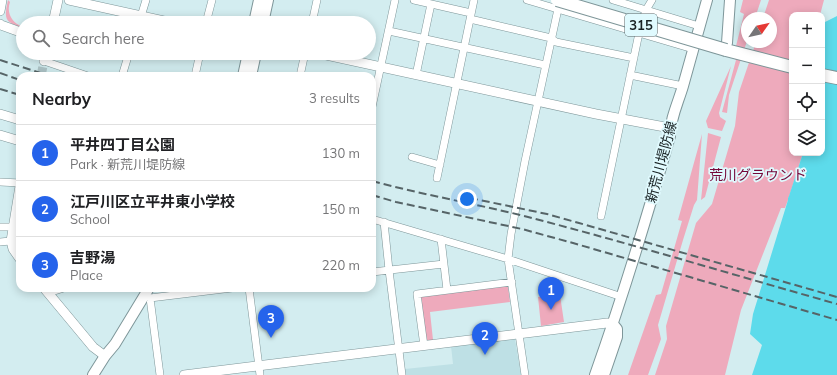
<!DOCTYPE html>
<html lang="en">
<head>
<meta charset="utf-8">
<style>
  :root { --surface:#fff; --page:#f2f2f2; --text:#202124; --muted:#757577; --line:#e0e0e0; --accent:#2563eb }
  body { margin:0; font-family:Mulish,"Noto Sans JP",sans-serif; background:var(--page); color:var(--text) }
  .controls { position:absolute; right:12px; top:12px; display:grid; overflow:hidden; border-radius:8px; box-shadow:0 2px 10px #0003 }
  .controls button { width:36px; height:36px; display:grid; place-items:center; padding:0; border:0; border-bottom:1px solid var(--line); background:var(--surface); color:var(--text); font:20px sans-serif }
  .compass { position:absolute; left:741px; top:12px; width:36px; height:36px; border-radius:50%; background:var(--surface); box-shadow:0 2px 10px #0003; rotate:56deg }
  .you { position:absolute; left:467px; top:199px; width:14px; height:14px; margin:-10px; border:3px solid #fff; border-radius:50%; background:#1a73e8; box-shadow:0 0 0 6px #1a73e833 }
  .badge { display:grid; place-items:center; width:26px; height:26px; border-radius:50%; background:var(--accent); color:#fff; font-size:13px; font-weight:700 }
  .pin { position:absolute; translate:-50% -33px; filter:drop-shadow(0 1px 2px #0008) }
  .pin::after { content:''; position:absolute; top:21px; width:14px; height:12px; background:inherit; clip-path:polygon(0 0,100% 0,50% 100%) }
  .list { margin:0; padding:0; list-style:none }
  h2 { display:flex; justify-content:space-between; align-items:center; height:52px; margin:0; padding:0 16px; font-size:17px }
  h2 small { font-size:13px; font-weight:400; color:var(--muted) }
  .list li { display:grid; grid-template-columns:26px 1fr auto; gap:12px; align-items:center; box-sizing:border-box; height:56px; padding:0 16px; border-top:1px solid var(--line) }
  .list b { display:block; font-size:15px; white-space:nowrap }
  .list p { margin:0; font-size:13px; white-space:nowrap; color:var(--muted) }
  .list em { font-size:13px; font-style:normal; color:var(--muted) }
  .icon { flex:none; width:22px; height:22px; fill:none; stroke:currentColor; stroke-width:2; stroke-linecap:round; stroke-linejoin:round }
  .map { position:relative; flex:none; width:837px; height:375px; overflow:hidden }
  .search { position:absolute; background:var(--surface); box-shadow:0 2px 10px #0003; left:16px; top:16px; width:360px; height:44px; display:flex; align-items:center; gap:10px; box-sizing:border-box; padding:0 14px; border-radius:22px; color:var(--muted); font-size:15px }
  .panel { position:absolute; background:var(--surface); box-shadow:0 2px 10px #0003; left:16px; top:72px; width:360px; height:220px; border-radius:12px }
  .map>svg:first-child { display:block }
  .built { fill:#bee0e5 }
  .green { fill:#eeaabc }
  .water { fill:#5ddbeb }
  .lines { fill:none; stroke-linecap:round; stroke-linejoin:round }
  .tertiary-tunnel { stroke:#aec4c7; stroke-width:9; stroke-dasharray:9 4.5; stroke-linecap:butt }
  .minor-casing { stroke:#7e9699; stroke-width:8 }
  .tertiary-casing { stroke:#7e9699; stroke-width:10 }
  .secondary-casing { stroke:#7e9699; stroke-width:12 }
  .primary-casing { stroke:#7e9699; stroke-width:14 }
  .minor { stroke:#fff; stroke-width:7 }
  .tertiary { stroke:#fff; stroke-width:9 }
  .secondary { stroke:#fff; stroke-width:10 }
  .primary { stroke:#fff; stroke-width:12 }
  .rail { stroke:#566467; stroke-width:2; stroke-dasharray:8 4; stroke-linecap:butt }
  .primary-bridge-casing { stroke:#7e9699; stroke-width:14; stroke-linecap:butt }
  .primary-bridge { stroke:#fff; stroke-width:12 }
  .labels { text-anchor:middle; stroke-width:3.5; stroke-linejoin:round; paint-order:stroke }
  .shield { fill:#e0fafe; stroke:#546265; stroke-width:1 }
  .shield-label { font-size:13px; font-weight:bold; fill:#182123 }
  .street-label { font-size:14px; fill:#182123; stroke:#e0fafe }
  .park-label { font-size:14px; fill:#75083a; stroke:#e0fafe }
</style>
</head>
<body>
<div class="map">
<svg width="837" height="375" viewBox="0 0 837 375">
  <rect width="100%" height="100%" fill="#d3edf0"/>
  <path class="built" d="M515,339L521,375H405V369L453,364L451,346Z"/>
  <path class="green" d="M8,0L10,2C6,13 12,23 23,27V28C4,22 4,19 8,0Z
    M743,0H761L755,18H747V41L729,95L727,113L722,112L736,60L733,58L744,14L740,12Z
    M769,0H824L820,15H792V153H803L789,197L788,198V200L785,208H781L741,310L725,375H655L667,339L666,326L696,223L712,204L735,126L739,92L756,42H771V18H763Z
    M731,66L719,113L720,117L726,121L722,131L708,128L706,121Z
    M708,133L721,137L705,197L701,200Z
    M702,134L697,200L694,205L683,240L658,325L661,339L648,375H628L656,295L661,294L682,221L678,220Z
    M508,286L510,302L430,312L433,340L426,342L420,296Z
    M560,295L564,322L541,326L538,297Z"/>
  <path class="water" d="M837,16V375H752L762,345L750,334L753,314L788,200V198L789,196L803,153H822V32L825,22Z"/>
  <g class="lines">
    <path class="tertiary-tunnel" d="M41,76L44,61"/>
    <g class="minor-casing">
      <path id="minor" d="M414,0L471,13
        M527,0L693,49
        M613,0L699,26
        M470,19L551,38L556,42L634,58
        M139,23L146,0
        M206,23L212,0
        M312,23L317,0
        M389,31L545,65
        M44,61L88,76
        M416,75L431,4
        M630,75L683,86
        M122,76L129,53
        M195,76L200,53
        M300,76L305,53
        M372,107L395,0
        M412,157L440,165
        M437,178L474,0
        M0,182L20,183
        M601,216L639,33L646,10L652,0
        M372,219L508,259L622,297
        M384,222L389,270L402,375
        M0,227H13
        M441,239L447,290
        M0,242L20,240
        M372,272L444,264
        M249,288L260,375
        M48,293L64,288
        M145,296L150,298L232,288
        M150,298L160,375
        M424,346L417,294L512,282
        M525,375L508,259L511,234L525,161L558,9"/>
    </g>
    <g class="tertiary-casing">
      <path id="tertiary" d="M69,0L173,23
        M0,11L2,0
        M53,23L58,0
        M0,24L1,25L23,33
        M317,53L596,114L670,128
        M44,61L46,53
        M0,114L20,120
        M0,135L20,141
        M20,186L11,241L13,249L20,259
        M44,288L93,347L105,356
        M184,375L607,323L613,324"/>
    </g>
    <g class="secondary-casing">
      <path id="secondary" d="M254,23L259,0
        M263,23L268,0
        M727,43L730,0
        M243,76L248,53
        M251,76L256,53
        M93,375L105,356L115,344L149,288
        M595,375C623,296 647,217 670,136C670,119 678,103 683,86C691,57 699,29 707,0
        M604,375L617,337V329L613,324"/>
    </g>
    <g class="primary-casing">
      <path id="primary" d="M726,50L792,67
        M822,75L837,78"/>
    </g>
    <use href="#minor" class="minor"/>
    <use href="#tertiary" class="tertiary"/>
    <use href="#secondary" class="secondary"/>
    <use href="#primary" class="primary"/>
    <path class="rail" d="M0,60L50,76
      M0,73L20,80
      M0,89L20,95
      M372,181C424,195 477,204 528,217C632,244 734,275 837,304
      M372,195L396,202L522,229L573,243L837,320
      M470,198L547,214L579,223L837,297"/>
    <g class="primary-bridge-casing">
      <path id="primary-bridge" d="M557,0L726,50"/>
    </g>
    <use href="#primary-bridge" class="primary-bridge"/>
  </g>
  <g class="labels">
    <rect class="shield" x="625" y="14" width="32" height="22" rx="3"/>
    <g class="shield-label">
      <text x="641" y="30">315</text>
    </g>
    <g class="street-label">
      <text transform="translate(661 162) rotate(-75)" y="5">新荒川堤防線</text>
    </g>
    <g class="park-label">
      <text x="758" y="180">荒川グラウンド</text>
    </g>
  </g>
</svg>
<div class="controls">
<button>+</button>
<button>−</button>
<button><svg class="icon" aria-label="locate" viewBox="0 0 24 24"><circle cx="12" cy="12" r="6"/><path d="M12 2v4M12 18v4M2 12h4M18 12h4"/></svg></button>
<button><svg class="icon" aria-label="layers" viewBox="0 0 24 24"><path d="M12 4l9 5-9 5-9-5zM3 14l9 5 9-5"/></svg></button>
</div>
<svg class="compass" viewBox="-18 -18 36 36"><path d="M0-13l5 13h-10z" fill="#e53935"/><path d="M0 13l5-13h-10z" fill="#757577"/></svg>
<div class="you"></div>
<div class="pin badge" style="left:551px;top:310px">1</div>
<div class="pin badge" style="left:485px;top:355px">2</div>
<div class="pin badge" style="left:271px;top:338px">3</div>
<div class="search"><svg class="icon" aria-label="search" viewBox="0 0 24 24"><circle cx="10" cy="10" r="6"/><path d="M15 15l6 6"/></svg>Search here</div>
<section class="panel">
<h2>Nearby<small>3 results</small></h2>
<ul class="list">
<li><span class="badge">1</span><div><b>平井四丁目公園</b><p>Park · 新荒川堤防線</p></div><em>130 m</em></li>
<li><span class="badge">2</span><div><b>江戸川区立平井東小学校</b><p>School</p></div><em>150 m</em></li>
<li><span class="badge">3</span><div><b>吉野湯</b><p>Place</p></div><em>220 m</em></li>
</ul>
</section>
</div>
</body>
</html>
